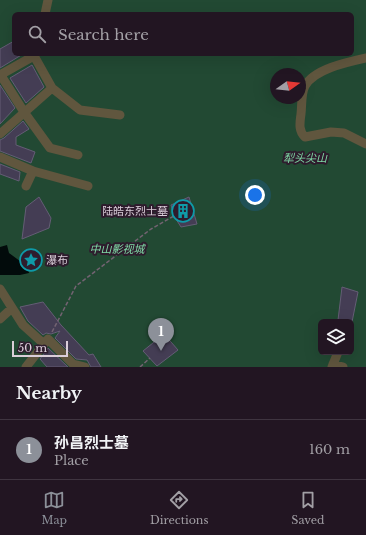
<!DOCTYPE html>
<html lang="en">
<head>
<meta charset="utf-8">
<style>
  :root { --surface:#221522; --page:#2a1e2a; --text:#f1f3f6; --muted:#a29fa5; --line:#3f3440; --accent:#8c9099 }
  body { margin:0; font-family:"Libre Baskerville","Noto Sans SC",serif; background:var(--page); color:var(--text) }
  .controls { position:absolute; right:12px; bottom:12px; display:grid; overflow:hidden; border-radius:6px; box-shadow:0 4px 16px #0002 }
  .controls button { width:36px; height:36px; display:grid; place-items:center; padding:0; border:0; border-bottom:1px solid var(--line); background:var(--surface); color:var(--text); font:20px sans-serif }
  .compass { position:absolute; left:270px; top:68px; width:36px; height:36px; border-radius:50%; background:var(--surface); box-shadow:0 4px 16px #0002; rotate:75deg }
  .scale { position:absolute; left:12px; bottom:10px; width:56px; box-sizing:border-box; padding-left:4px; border:2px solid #daced9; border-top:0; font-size:11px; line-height:14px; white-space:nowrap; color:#daced9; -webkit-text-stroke:3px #2e1c2d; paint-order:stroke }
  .you { position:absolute; left:255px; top:195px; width:14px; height:14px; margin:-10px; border:3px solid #fff; border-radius:50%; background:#1a73e8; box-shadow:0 0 0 6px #1a73e833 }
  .badge { display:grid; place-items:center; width:26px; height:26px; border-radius:50%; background:var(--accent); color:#fff; font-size:13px; font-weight:700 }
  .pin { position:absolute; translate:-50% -33px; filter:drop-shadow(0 1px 2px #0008) }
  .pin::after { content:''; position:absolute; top:21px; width:14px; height:12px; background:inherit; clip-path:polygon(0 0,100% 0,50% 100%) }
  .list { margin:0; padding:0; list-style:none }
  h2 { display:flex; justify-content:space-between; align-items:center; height:52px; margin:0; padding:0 16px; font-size:17px }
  h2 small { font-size:13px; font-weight:400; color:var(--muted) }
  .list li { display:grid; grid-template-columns:26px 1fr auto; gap:12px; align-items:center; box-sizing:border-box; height:60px; padding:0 16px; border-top:1px solid var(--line) }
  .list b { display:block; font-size:15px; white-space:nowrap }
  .list p { margin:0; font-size:13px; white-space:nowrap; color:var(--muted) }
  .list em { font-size:13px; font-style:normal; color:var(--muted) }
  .icon { flex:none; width:22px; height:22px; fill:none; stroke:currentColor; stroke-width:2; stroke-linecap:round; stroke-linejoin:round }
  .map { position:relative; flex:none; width:366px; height:367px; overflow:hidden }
  .search { position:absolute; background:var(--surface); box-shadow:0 4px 16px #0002; left:12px; right:12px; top:12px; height:44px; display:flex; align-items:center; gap:10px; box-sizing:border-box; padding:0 14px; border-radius:6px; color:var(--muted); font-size:15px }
  .sheet { height:112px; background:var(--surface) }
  nav { display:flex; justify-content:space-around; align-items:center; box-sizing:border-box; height:56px; border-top:1px solid var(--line); background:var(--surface); font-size:11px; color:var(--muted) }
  nav a { display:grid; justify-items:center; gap:2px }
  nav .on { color:var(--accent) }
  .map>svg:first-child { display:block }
  .green { fill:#224933; fill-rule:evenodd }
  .water { fill:#020b0b }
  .building { fill:#443d54; stroke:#645d75 }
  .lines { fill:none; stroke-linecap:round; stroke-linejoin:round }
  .path { stroke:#736372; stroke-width:1.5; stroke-dasharray:4 2; stroke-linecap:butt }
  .minor { stroke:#60563e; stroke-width:9 }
  .labels { text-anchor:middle; stroke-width:4; stroke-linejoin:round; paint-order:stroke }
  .park-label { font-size:11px; font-style:italic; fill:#80dca7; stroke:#2e1c2d }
  .poi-label { font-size:11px; fill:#daced9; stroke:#2e1c2d; text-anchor:end }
</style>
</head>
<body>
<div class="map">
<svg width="366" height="367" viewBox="0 0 366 367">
  <rect width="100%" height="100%" fill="#2e1c2d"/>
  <path class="green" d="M0,0H366V367H0ZM14,14H352V54H14ZM276,74H300V98H276ZM321,322H351V352H321Z"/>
  <path class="water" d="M7,245L9,253L28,267L29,273L20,275H0V247Z"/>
  <path class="building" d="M14,41V54H23L0,68V49Z
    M32,65L44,87L26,103L10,78Z
    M0,85L15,108L0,124Z
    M23,121L29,129L16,137V145L35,152L31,163L0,151V140L4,138Z
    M0,164L20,172L19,181L0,174Z
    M39,197L51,218L49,228L22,239L26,207Z
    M189,197L197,224L181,227L174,216L171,205Z
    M342,287L358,292L352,322L338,320Z
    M43,302L61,325L89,355L93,354L101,367H91L87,360L76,359L55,338L60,331L51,334L46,333L43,335L28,321L20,307Z
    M164,334L178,350L157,366L143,351Z
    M48,348L68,367H47L40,359Z"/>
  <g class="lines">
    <path class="path" d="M52,332L76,286L151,229L174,216
      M140,367L150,358"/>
    <path class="minor" d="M45,14L48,0
      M366,58C348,62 314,69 305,86C301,93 302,106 301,114C300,122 298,131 305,137L331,132L344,133L366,144
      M0,74L24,112L50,148L78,155
      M0,75L32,57L34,54
      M52,88L80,110L120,115
      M0,134L52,88L33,54
      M0,157L33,171L88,186
      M26,186L33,171
      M0,289L23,325L44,344L48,339L73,364L85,367
      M0,319L12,308
      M333,364L343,367
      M26,367L44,344
      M332,367L338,352"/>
  </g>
  <defs>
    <g id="building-ring" transform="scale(1.15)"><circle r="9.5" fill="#2e1c2d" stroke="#0f9aa8" stroke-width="1.5"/><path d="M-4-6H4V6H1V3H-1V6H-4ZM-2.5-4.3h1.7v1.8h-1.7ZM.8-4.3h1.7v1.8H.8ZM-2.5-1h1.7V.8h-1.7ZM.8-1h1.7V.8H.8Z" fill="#0f9aa8"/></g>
    <g id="sight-ring" transform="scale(1.15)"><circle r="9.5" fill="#2e1c2d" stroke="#0f9aa8" stroke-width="1.5"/><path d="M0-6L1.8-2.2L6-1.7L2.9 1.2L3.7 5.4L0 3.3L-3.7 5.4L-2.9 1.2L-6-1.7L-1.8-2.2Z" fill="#0f9aa8"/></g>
  </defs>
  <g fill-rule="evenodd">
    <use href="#building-ring" x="183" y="211"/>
    <use href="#sight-ring" x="31" y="260"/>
  </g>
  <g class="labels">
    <g class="park-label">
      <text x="305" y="162">犁头尖山</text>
      <text x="117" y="253">中山影视城</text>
    </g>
    <g class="poi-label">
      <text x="168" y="215">陆皓东烈士墓</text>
      <text x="46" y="264" text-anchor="start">瀑布</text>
    </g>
  </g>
</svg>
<div class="controls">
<button><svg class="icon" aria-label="layers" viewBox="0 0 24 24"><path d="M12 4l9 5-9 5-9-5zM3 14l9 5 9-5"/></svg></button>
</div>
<svg class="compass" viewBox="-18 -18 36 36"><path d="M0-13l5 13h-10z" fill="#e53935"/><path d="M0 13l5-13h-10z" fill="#a29fa5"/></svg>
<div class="scale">50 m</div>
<div class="you"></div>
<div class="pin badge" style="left:161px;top:351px">1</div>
<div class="search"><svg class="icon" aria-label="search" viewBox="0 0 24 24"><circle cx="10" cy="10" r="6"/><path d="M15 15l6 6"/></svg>Search here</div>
</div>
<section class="sheet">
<h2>Nearby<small></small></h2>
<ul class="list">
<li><span class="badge">1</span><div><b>孙昌烈士墓</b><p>Place</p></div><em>160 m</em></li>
</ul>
</section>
<nav>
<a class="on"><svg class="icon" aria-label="map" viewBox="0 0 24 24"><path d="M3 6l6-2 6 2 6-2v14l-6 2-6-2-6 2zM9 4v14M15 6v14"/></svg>Map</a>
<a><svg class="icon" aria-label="directions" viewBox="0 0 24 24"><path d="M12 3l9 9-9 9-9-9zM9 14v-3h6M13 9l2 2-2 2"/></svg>Directions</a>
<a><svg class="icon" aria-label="saved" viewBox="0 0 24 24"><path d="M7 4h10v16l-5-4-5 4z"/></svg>Saved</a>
</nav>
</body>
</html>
